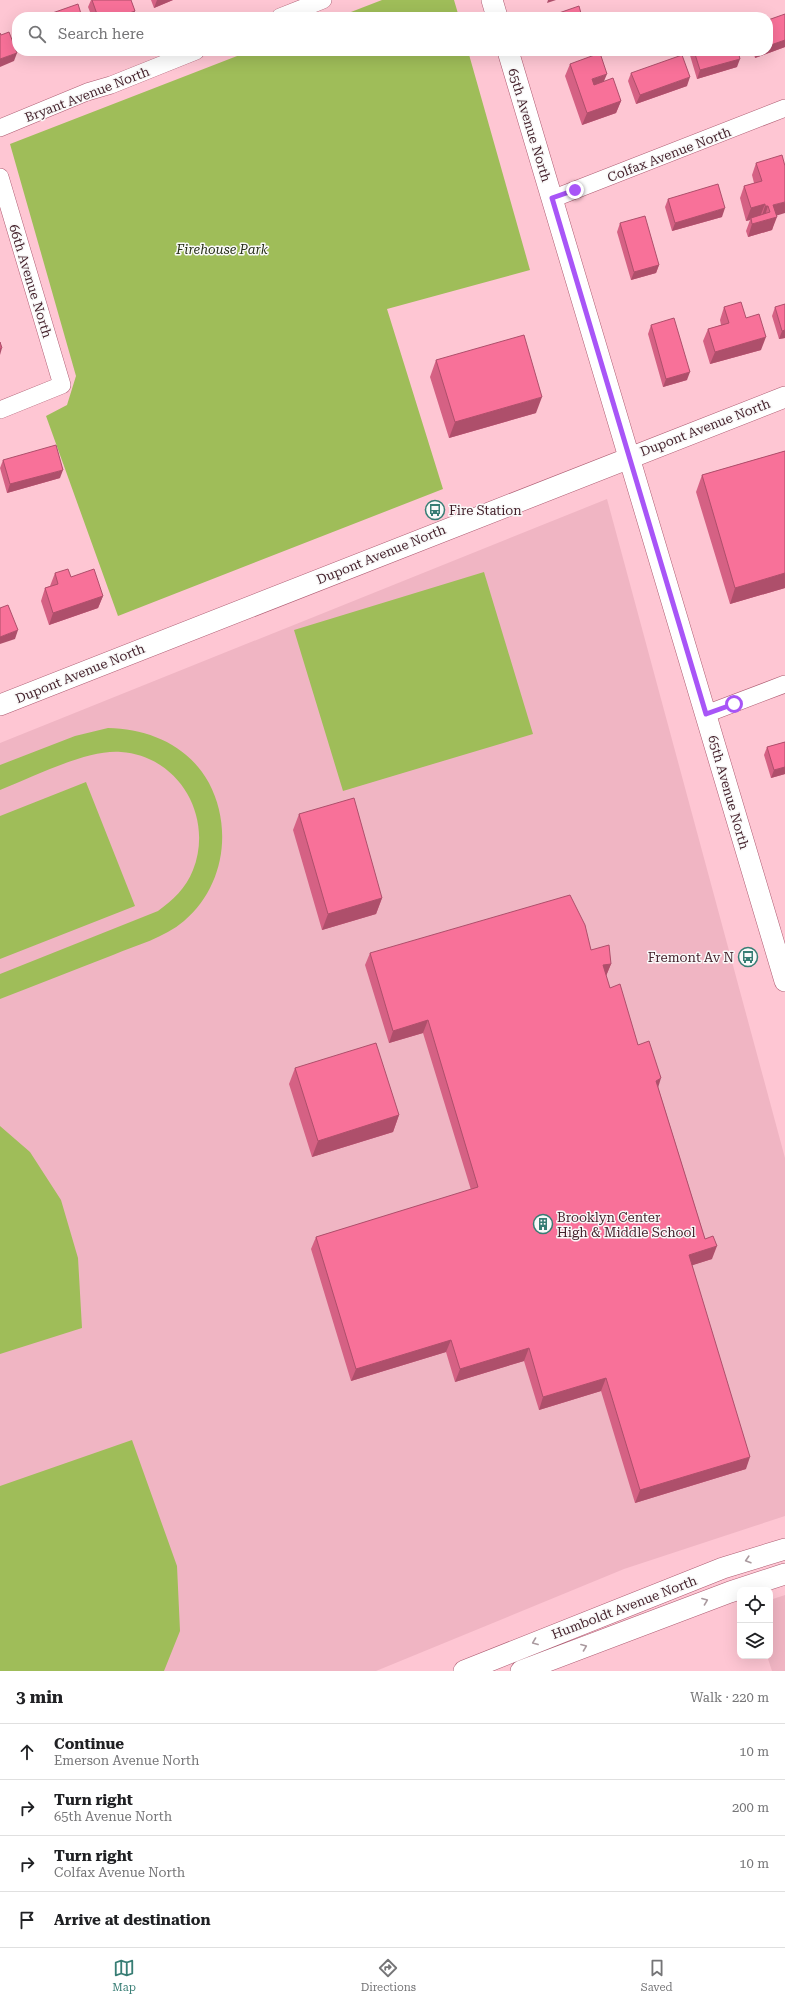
<!DOCTYPE html>
<html lang="en">
<head>
<meta charset="utf-8">
<style>
  :root { --surface:#fff; --page:#f2f2f2; --text:#202124; --muted:#757577; --line:#e0e0e0; --accent:#377d74 }
  body { margin:0; font-family:"Roboto Serif",serif; background:var(--page); color:var(--text) }
  .controls { position:absolute; right:12px; bottom:12px; display:grid; overflow:hidden; border-radius:8px; box-shadow:0 4px 16px #0002 }
  .controls button { width:36px; height:36px; display:grid; place-items:center; padding:0; border:0; border-bottom:1px solid var(--line); background:var(--surface); color:var(--text); font:20px sans-serif }
  .stop { position:absolute; width:12px; height:12px; margin:-9px; border:3px solid #a855f7; border-radius:50%; background:#fff }
  .stop.end { background:#a855f7; border-color:#fff; box-shadow:0 1px 4px #0008 }
  .list { margin:0; padding:0; list-style:none }
  h2 { display:flex; justify-content:space-between; align-items:center; height:52px; margin:0; padding:0 16px; font-size:17px }
  h2 small { font-size:13px; font-weight:400; color:var(--muted) }
  .list li { display:grid; grid-template-columns:26px 1fr auto; gap:12px; align-items:center; box-sizing:border-box; height:56px; padding:0 16px; border-top:1px solid var(--line) }
  .list b { display:block; font-size:15px; white-space:nowrap }
  .list p { margin:0; font-size:13px; white-space:nowrap; color:var(--muted) }
  .list em { font-size:13px; font-style:normal; color:var(--muted) }
  .icon { flex:none; width:22px; height:22px; fill:none; stroke:currentColor; stroke-width:2; stroke-linecap:round; stroke-linejoin:round }
  .map { position:relative; flex:none; width:785px; height:1671px; overflow:hidden }
  .search { position:absolute; background:var(--surface); box-shadow:0 4px 16px #0002; left:12px; right:12px; top:12px; height:44px; display:flex; align-items:center; gap:10px; box-sizing:border-box; padding:0 14px; border-radius:16px; color:var(--muted); font-size:15px }
  .sheet { height:276px; background:var(--surface) }
  nav { display:flex; justify-content:space-around; align-items:center; box-sizing:border-box; height:56px; border-top:1px solid var(--line); background:var(--surface); font-size:11px; color:var(--muted) }
  nav a { display:grid; justify-items:center; gap:2px }
  nav .on { color:var(--accent) }
  .map>svg:first-child { display:block }
  .built { fill:#f0b5c3 }
  .green { fill:#9fbd59 }
  .lines { fill:none; stroke-linecap:round; stroke-linejoin:round }
  .minor-casing { stroke:#ad5b71; stroke-width:18 }
  .tertiary-casing { stroke:#ad5b71; stroke-width:22 }
  .minor { stroke:#fff; stroke-width:17 }
  .tertiary { stroke:#fff; stroke-width:21 }
  .wall { fill:#d56184 }
  .shaded-wall { fill:#ae4f6b }
  .building { fill:#f87199; stroke:#ae4f6b }
  .oneway { stroke:#aa9a9f }
  .route { stroke:#a855f7; stroke-width:5 }
  .labels { text-anchor:middle; stroke-width:3; stroke-linejoin:round; paint-order:stroke }
  .street-label { font-size:13px; fill:#421f29; stroke:#f9f9f9 }
  .park-label { font-size:13px; font-style:italic; fill:#272f18; stroke:#f9f9f9 }
  .poi-label { font-size:13px; fill:#421f29; stroke:#f9f9f9; text-anchor:start }
</style>
</head>
<body>
<div class="map">
<svg width="785" height="1671" viewBox="0 0 785 1671">
  <rect width="100%" height="100%" fill="#fec6d3"/>
  <path class="built" d="M607,499L785,1158V1516L624,1569L376,1671H0V743Z
    M785,1595V1671H772L767,1656H770V1600Z"/>
  <path class="green" d="M382,0H454L459,17H338Z
    M250,51H468L530,270L387,309L443,489L118,616L46,416L67,405L76,376L10,144Z
    M484,572L533,734L343,791L294,630Z
    M108,728C149,729 188,745 209,783C233,829 224,887 184,921C164,938 137,945 113,955C75,970 38,984 0,999V974L158,911C173,900 186,888 193,870C214,817 179,756 121,752C87,749 33,777 0,790V765L75,736Z
    M86,782L135,906L0,959V816Z
    M0,1126L30,1152L61,1200L78,1258L82,1328L0,1354Z
    M132,1440L177,1566L180,1631L164,1671H0V1486Z"/>
  <g class="lines">
    <g class="minor-casing">
      <path id="minor" d="M280,17L323,0
        M0,128L87,92L111,85L196,51
        M0,177L62,385L0,410
        M552,199L785,108
        M706,714L785,684"/>
    </g>
    <g class="tertiary-casing">
      <path id="tertiary" d="M492,0L497,17
        M508,51L785,981
        M0,705L785,397
        M464,1671L723,1568L785,1549
        M521,1671L730,1592L785,1574"/>
    </g>
    <use href="#minor" class="minor"/>
    <use href="#tertiary" class="tertiary"/>
  </g>
  <path class="wall" d="M91,0H131L135,11L133,17H92L88,7Z
    M151,0H173L154,8Z
    M785,14V47L755,58L753,51H768Z
    M689,51H738L737,67L697,79L689,52Z
    M570,64L621,101L616,113L582,125L565,76Z
    M631,73L687,86L636,104L628,81Z
    M756,163L776,215L772,230L748,237L746,231L750,220L746,221L740,198L744,186L754,183L752,175Z
    M668,199L722,217L672,231L665,207Z
    M620,223L659,265L656,273L631,280L617,232Z
    M724,307L746,318L761,350L710,364L703,341L708,329L721,325L720,320Z
    M775,307L785,338L779,339L772,316Z
    M651,325L687,380L663,387L648,334Z
    M436,360L536,413L449,438L430,377Z
    M785,451V588L730,604L696,492L702,475Z
    M3,460L60,478L7,493L0,468Z
    M55,573L71,577L103,596L98,608L49,625L41,601L45,588L50,586Z
    M785,742V774L771,778L764,755L767,747Z
    M299,814L382,898L376,914L322,930L293,830Z
    M591,950L611,964L606,976L610,988L638,1045L658,1087L705,1239L712,1259L692,1265L746,1469L635,1503L601,1391L539,1410L524,1361L455,1382L446,1352L351,1381L311,1249L316,1237L471,1190L423,1033L389,1043L365,965L370,953Z
    M295,1068L399,1115L393,1132L312,1157L289,1084Z"/>
  <path class="shaded-wall" d="M157,0H173L154,8Z
    M548,0H556L547,3Z
    M135,11L133,17H118Z
    M785,40V47L755,58L757,51H768V46Z
    M17,53L14,61L0,67V59Z
    M740,59L737,67L697,79L700,70Z
    M607,74L602,86L587,91L592,79Z
    M690,77L687,86L636,104L640,95Z
    M621,101L616,113L582,125L587,113Z
    M785,202V213L769,218L773,205Z
    M765,204L760,217L751,218L750,220L746,221L751,208Z
    M765,206H768L764,218L761,219Z
    M725,208L722,217L672,231L675,223Z
    M777,217L772,230L748,237L752,224Z
    M659,265L656,273L631,280L634,272Z
    M785,330V338L779,339L782,331Z
    M766,337L761,350L710,364L715,352Z
    M2,348L0,355V349Z
    M690,372L687,380L663,387L666,379Z
    M542,397L536,413L449,438L455,422Z
    M63,470L60,478L7,493L10,484Z
    M785,573V588L730,604L735,588Z
    M103,596L98,608L49,625L53,613Z
    M18,630L15,639L0,644V637Z
    M785,767V774L771,778L774,770Z
    M382,898L376,914L322,930L328,914Z
    M611,964L606,976L603,965Z
    M428,1020L423,1033L389,1043L393,1031Z
    M661,1078L657,1091L656,1081Z
    M399,1115L393,1132L312,1157L318,1141Z
    M717,1246L712,1259L684,1268L689,1255Z
    M451,1340L446,1352L351,1381L356,1369Z
    M529,1348L524,1361L455,1382L460,1369Z
    M606,1378L601,1391L539,1410L543,1397Z
    M750,1457L746,1469L635,1503L640,1490Z"/>
  <path class="building" d="M92,0H131L135,11L118,17H98Z
    M78,4L82,17H41Z
    M579,6L582,17H557L556,14Z
    M785,14V40L768,46V20Z
    M9,32L17,53L0,59V33L1,35Z
    M694,51H738L740,59L700,70Z
    M600,53L607,74L592,79L594,85L613,78L621,101L587,113L570,64Z
    M682,55L690,77L640,95L631,73Z
    M782,155L785,166V202L773,205L777,217L752,224L751,218L770,212L768,206H765V204L751,208L744,186L762,181L756,163Z
    M718,184L725,208L675,223L668,199Z
    M645,216L659,265L634,272L620,223Z
    M741,302L746,318L759,314L766,337L715,352L708,329L729,323L724,307Z
    M785,304V330L782,331L775,307Z
    M674,318L690,372L666,379L651,325Z
    M524,335L542,397L455,422L436,360Z
    M0,342L2,348L0,349Z
    M56,445L63,470L10,484L3,460Z
    M785,451V573L735,588L702,475Z
    M68,569L71,577L94,569L103,596L53,613L45,588L58,584L55,573Z
    M8,605L18,630L0,637V608Z
    M785,742V767L774,770L767,747Z
    M354,798L382,898L328,914L299,814Z
    M570,895L585,925L591,950L609,945L611,964L603,965L610,988L620,984L638,1045L649,1041L661,1078L656,1081L705,1239L713,1236L717,1246L689,1255L750,1457L640,1490L606,1378L543,1397L529,1348L460,1369L451,1340L356,1369L316,1237L478,1187L428,1020L393,1031L370,953Z
    M376,1043L399,1115L318,1141L295,1068Z"/>
  <defs><path id="oneway-chevron" d="M-2-3.5L2.5 0L-2 3.5" fill="none" stroke-width="1.6" stroke-linecap="round" stroke-linejoin="round"/></defs>
  <g class="oneway">
    <use href="#oneway-chevron" transform="translate(748 1560) rotate(163)"/>
    <use href="#oneway-chevron" transform="translate(705 1601) rotate(-21)"/>
    <use href="#oneway-chevron" transform="translate(535 1642) rotate(159)"/>
    <use href="#oneway-chevron" transform="translate(584 1647) rotate(-21)"/>
  </g>
  <g class="lines">
    <path class="route" d="M575,190L552,198L706,714L734,704"/>
  </g>
  <defs>
    <g id="bus-ring" transform="scale(1)"><circle r="9.5" fill="#f9f9f9" stroke="#377d74" stroke-width="1.5"/><path d="M-5-6H5V4H4V6H2V4H-2V6H-4V4H-5ZM-3.5-4V0h7V-4ZM-3.5 1.2v1.5H-2V1.2ZM2 1.2v1.5H3.5V1.2Z" fill="#377d74"/></g>
    <g id="building-ring" transform="scale(1)"><circle r="9.5" fill="#f9f9f9" stroke="#377d74" stroke-width="1.5"/><path d="M-4-6H4V6H1V3H-1V6H-4ZM-2.5-4.3h1.7v1.8h-1.7ZM.8-4.3h1.7v1.8H.8ZM-2.5-1h1.7V.8h-1.7ZM.8-1h1.7V.8H.8Z" fill="#377d74"/></g>
  </defs>
  <g fill-rule="evenodd">
    <use href="#bus-ring" x="435" y="510"/>
    <use href="#bus-ring" x="748" y="957"/>
    <use href="#building-ring" x="543" y="1224"/>
  </g>
  <g class="labels">
    <g class="street-label">
      <text transform="translate(87 94) rotate(-21)" y="5">Bryant Avenue North</text>
      <text transform="translate(530 125) rotate(73)" y="5">65th Avenue North</text>
      <text transform="translate(669 154) rotate(-21)" y="5">Colfax Avenue North</text>
      <text transform="translate(31 281) rotate(73)" y="5">66th Avenue North</text>
      <text transform="translate(705 427) rotate(-21)" y="5">Dupont Avenue North</text>
      <text transform="translate(381 554) rotate(-22)" y="5">Dupont Avenue North</text>
      <text transform="translate(80 673) rotate(-22)" y="5">Dupont Avenue North</text>
      <text transform="translate(729 792) rotate(74)" y="5">65th Avenue North</text>
      <text transform="translate(624 1607) rotate(-21)" y="5">Humboldt Avenue North</text>
    </g>
    <g class="park-label">
      <text x="222" y="254">Firehouse Park</text>
    </g>
    <g class="poi-label">
      <text x="449" y="515">Fire Station</text>
      <text x="734" y="962" text-anchor="end">Fremont Av N</text>
      <text x="557" y="1222">Brooklyn Center<tspan x="557" dy="15">High &amp; Middle School</tspan></text>
    </g>
  </g>
</svg>
<div class="controls">
<button><svg class="icon" aria-label="locate" viewBox="0 0 24 24"><circle cx="12" cy="12" r="6"/><path d="M12 2v4M12 18v4M2 12h4M18 12h4"/></svg></button>
<button><svg class="icon" aria-label="layers" viewBox="0 0 24 24"><path d="M12 4l9 5-9 5-9-5zM3 14l9 5 9-5"/></svg></button>
</div>
<div class="stop" style="left:734px;top:704px"></div>
<div class="stop end" style="left:575px;top:190px"></div>
<div class="search"><svg class="icon" aria-label="search" viewBox="0 0 24 24"><circle cx="10" cy="10" r="6"/><path d="M15 15l6 6"/></svg>Search here</div>
</div>
<section class="sheet">
<h2>3 min<small>Walk · 220 m</small></h2>
<ul class="list">
<li><svg class="icon" aria-label="ahead" viewBox="0 0 24 24"><path d="M12 20V5M6 11l6-6 6 6"/></svg><div><b>Continue</b><p>Emerson Avenue North</p></div><em>10 m</em></li>
<li><svg class="icon" aria-label="right" viewBox="0 0 24 24"><path d="M7 20v-9h11M14 6l5 5-5 5"/></svg><div><b>Turn right</b><p>65th Avenue North</p></div><em>200 m</em></li>
<li><svg class="icon" aria-label="right" viewBox="0 0 24 24"><path d="M7 20v-9h11M14 6l5 5-5 5"/></svg><div><b>Turn right</b><p>Colfax Avenue North</p></div><em>10 m</em></li>
<li><svg class="icon" aria-label="arrive" viewBox="0 0 24 24"><path d="M6 21V4h12l-3 4 3 4H6"/></svg><div><b>Arrive at destination</b></div></li>
</ul>
</section>
<nav>
<a class="on"><svg class="icon" aria-label="map" viewBox="0 0 24 24"><path d="M3 6l6-2 6 2 6-2v14l-6 2-6-2-6 2zM9 4v14M15 6v14"/></svg>Map</a>
<a><svg class="icon" aria-label="directions" viewBox="0 0 24 24"><path d="M12 3l9 9-9 9-9-9zM9 14v-3h6M13 9l2 2-2 2"/></svg>Directions</a>
<a><svg class="icon" aria-label="saved" viewBox="0 0 24 24"><path d="M7 4h10v16l-5-4-5 4z"/></svg>Saved</a>
</nav>
</body>
</html>
